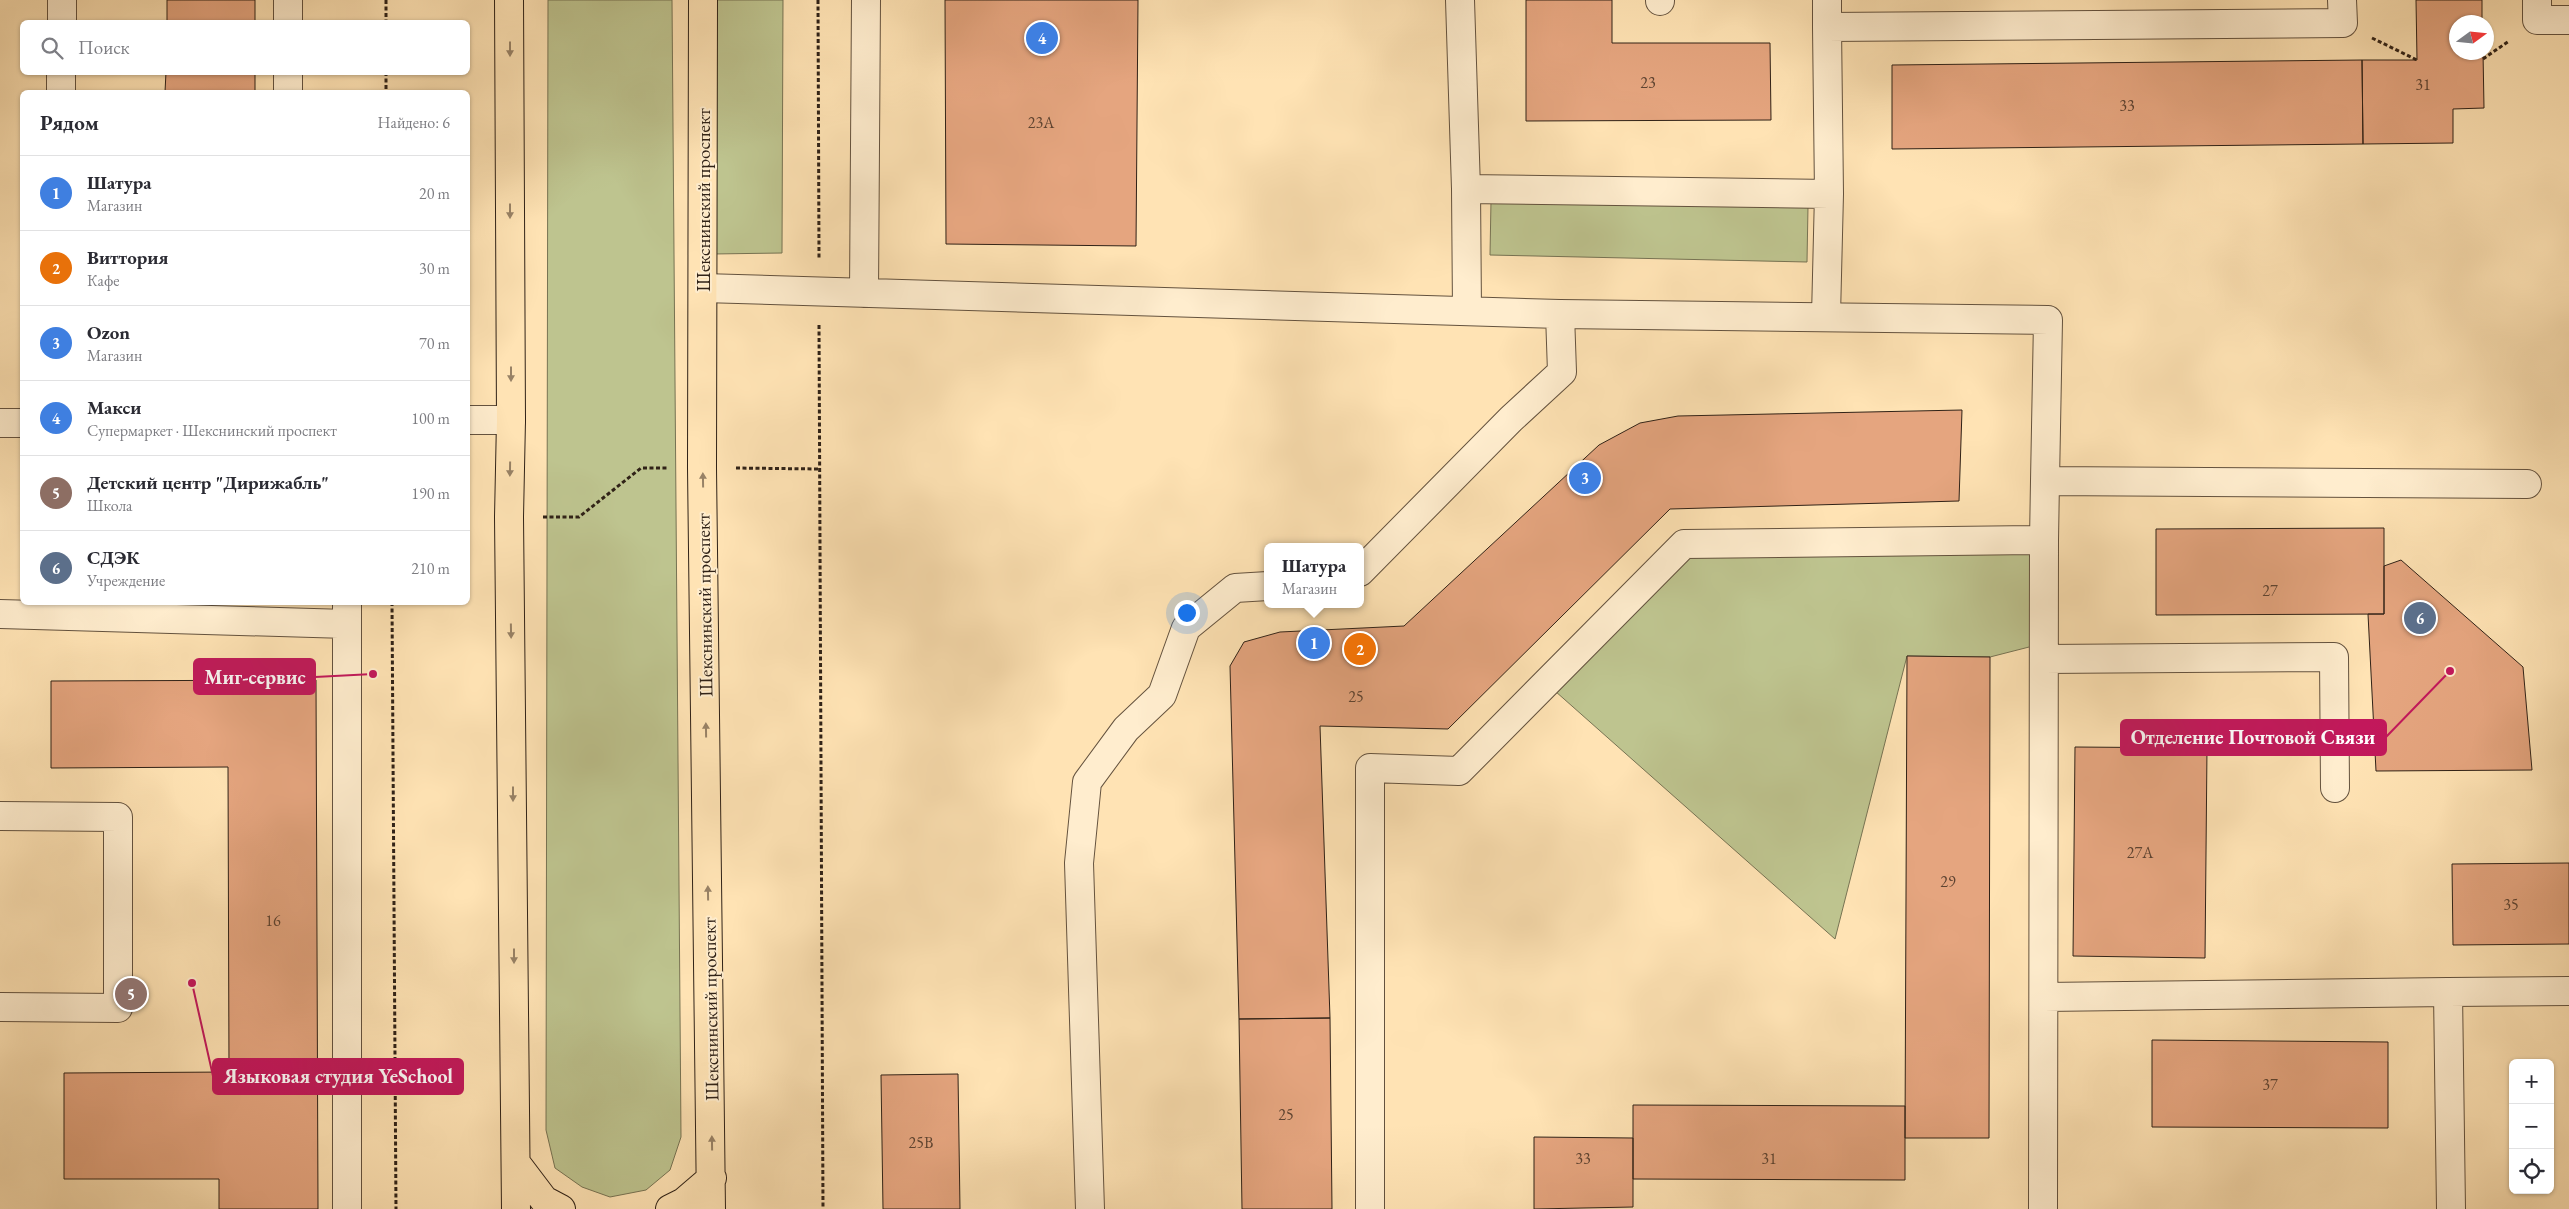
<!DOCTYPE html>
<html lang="ru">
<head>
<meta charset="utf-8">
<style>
  :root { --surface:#fff; --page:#f7f7f7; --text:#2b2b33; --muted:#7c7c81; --line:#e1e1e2; --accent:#2563eb }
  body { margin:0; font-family:"EB Garamond",serif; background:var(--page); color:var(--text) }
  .controls { position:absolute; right:15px; bottom:15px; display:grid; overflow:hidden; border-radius:8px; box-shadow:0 1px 4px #0004 }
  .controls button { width:45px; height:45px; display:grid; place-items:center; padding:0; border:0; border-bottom:1px solid var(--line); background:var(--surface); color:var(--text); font:25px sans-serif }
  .compass { position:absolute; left:2449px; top:15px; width:45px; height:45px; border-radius:50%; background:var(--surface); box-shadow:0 1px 4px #0004; rotate:75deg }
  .you { position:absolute; left:1186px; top:612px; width:18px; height:18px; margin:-12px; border:4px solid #fff; border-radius:50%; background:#1a73e8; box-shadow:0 0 0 8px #1a73e833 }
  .badge { display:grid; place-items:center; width:32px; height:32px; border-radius:50%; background:var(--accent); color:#fff; font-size:16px; font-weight:700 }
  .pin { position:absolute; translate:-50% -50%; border:2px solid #fff; box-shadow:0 1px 5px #0006 }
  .popup { position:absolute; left:1264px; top:543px; width:100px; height:65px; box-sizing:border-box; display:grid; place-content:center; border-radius:8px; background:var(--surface); filter:drop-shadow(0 1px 4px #0005); font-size:16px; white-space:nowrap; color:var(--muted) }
  .popup b { font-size:19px; color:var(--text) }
  .popup::after { content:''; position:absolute; left:50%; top:100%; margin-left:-10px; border:10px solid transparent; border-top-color:var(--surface) }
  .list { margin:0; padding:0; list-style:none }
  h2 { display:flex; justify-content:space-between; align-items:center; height:65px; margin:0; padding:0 20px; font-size:21px }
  h2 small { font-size:16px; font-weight:400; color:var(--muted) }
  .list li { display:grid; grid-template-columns:32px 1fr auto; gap:15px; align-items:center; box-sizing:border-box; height:75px; padding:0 20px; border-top:1px solid var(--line) }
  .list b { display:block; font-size:19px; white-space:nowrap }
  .list p { margin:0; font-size:16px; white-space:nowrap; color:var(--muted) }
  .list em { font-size:16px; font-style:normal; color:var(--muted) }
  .icon { flex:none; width:28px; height:28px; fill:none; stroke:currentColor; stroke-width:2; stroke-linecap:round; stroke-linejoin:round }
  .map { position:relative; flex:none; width:2569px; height:1209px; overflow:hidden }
  .search { position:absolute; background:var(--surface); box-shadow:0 1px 4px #0004; left:20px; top:20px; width:450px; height:55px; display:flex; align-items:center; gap:12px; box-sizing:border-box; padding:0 18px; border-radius:8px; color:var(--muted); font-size:19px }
  .panel { position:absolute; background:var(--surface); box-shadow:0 1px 4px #0004; left:20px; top:90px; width:450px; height:515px; border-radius:8px }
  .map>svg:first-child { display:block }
  .green { fill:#bec48f; stroke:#777353 }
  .building { fill:#e5a57f; stroke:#302217 }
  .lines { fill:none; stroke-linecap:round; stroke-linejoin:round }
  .minor-casing { stroke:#64523e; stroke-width:30 }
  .major-casing { stroke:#302217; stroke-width:30 }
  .path { stroke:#302217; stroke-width:3; stroke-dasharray:4 2.5; stroke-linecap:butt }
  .minor { stroke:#ffedce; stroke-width:28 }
  .major { stroke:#ffe3b4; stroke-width:28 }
  .oneway { fill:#988266 }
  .labels { text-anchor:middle; stroke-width:4; stroke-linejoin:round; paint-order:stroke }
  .number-label { font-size:16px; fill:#5d4331 }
  .street-label { font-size:19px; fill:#302217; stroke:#ffedce }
  .leader { fill:none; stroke:#c2185b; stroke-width:2 }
  .callout-dot { fill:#c2185b; stroke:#ffedce; stroke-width:2 }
  .callout { fill:#c2185b; stroke:#c2185b; stroke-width:2 }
  .callout-label { font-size:20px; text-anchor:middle; font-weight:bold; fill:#fff }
</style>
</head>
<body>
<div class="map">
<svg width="2569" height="1209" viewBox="0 0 2569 1209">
  <rect width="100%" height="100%" fill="#ffe3b4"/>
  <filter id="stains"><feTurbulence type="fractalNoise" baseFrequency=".004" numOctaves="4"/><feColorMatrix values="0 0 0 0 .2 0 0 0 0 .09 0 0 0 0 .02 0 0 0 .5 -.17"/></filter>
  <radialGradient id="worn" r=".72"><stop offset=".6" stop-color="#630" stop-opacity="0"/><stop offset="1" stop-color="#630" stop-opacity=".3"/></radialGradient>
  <path class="green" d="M548,0H672L681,1137L670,1170L646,1190L610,1197L582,1187L555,1168L546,1130Z
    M714,0H783L782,253L713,254Z
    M1491,201L1808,207L1807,262L1490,255Z
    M2033,552V646L1990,657L1907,656L1835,939L1555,691L1691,556Z"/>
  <path class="building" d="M167,0H255V22H167Z
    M945,0H1138L1136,246L946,244Z
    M1526,0H1612V43H1770L1771,120L1526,121Z
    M2416,0H2482V22H2456V52H2483L2484,108L2453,109V143L2363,144L2362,60H2417Z
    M2362,60L2363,144L1892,149V65Z
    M166,72H255V92H165Z
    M1962,410L1959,501L1670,509L1448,729L1320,726L1330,1018L1239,1019L1230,666L1244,642L1280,632L1404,626L1599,445L1640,423L1678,416Z
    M2384,528V614L2156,615V529Z
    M2401,560L2523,667L2532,770L2376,771L2368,614H2384V566Z
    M1907,656L1990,657L1989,1138H1905Z
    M316,680L318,1209H219V1179H64V1073L229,1072L228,767L51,768V681Z
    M2075,747L2207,748L2205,958L2073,956Z
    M2569,863V944L2453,945L2452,864Z
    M1330,1018L1332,1209H1242L1239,1019Z
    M2152,1040L2388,1042V1128L2152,1127Z
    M958,1074L960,1209H883L881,1075Z
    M1633,1105L1905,1106V1180L1633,1179Z
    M1534,1137L1633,1138V1207L1534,1209Z"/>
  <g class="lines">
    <g class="minor-casing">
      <path id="minor" d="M288,0V22
        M1460,0L1466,189L1829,194
        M2537,0V20H2569
        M1660,1V0
        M62,22V0
        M1827,27V0
        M288,72V92
        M61,92V72
        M1466,189L1467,311
        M703,288L1560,314L2048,320L2045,481L2527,484
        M864,293L866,0
        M1826,316L1829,194L1827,27L2343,23L2342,0
        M468,420H511
        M0,423H22
        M1360,572L1511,419L1562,372L1560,314
        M347,602V1209
        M0,614L347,624
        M2044,659L2334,657L2335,788
        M0,816L118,817V1008L0,1007
        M2448,992L2569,991
        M2044,997L2448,992L2451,1209
        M1090,1209L1079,863L1087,782L1126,729L1162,695L1186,628L1235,588L1268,586
        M1370,1209V768L1459,771L1684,544L2044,540L2045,481
        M2043,1209L2044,540"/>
    </g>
    <g class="major-casing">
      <path id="major" d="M509,0L511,420L509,517L516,1209
        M703,0L702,468L711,1209
        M516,1163L544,1200L561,1209
        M670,1209L684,1202L712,1178"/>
    </g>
    <path class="path" d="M386,0V22
      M818,0L819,258
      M2372,38L2417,60
      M2483,59L2509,41
      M386,72V92
      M819,325L823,1209
      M736,468L819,469
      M543,517H579L641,468H668
      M392,602L396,1209"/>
    <use href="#minor" class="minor"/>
    <use href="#major" class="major"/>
  </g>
  <defs><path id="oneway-solid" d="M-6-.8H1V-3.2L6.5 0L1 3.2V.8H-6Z" transform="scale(1.25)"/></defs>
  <g class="oneway">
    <use href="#oneway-solid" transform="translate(510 49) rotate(90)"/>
    <use href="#oneway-solid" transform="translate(510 211) rotate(90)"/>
    <use href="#oneway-solid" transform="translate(511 374) rotate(90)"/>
    <use href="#oneway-solid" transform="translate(510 469) rotate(91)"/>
    <use href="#oneway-solid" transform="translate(703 480) rotate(-91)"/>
    <use href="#oneway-solid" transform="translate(511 631) rotate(89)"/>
    <use href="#oneway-solid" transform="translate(706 730) rotate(-91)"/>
    <use href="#oneway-solid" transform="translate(513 794) rotate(90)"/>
    <use href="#oneway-solid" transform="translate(708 893) rotate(-91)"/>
    <use href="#oneway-solid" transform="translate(514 956) rotate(90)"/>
    <use href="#oneway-solid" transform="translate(712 1143) rotate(-91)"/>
  </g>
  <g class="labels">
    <g class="number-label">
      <text x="1648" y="88">23</text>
      <text x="2423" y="90">31</text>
      <text x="2127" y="111">33</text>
      <text x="1041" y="128">23А</text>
      <text x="2270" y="596">27</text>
      <text x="1356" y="702">25</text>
      <text x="2140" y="858">27А</text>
      <text x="1948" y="887">29</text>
      <text x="2511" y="910">35</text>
      <text x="273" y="926">16</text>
      <text x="2270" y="1090">37</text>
      <text x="1286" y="1120">25</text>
      <text x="921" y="1148">25В</text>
      <text x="1583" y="1164">33</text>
      <text x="1769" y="1164">31</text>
    </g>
    <g class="street-label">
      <text transform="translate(703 200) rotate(-90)" y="7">Шекснинский проспект</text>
      <text transform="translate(704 605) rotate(-91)" y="7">Шекснинский проспект</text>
      <text transform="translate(710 1009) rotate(-91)" y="7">Шекснинский проспект</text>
    </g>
  </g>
  <path class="leader" d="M373 674L315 677M2450 671L2386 737M192 983L213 1076"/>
  <g class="callout-dot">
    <circle cx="373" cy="674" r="5"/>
    <circle cx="2450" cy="671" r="5"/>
    <circle cx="192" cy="983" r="5"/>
  </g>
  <g class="callout">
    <rect x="194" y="659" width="121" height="35" rx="5"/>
    <rect x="2121" y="720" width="265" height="35" rx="5"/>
    <rect x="213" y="1059" width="250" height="35" rx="5"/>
  </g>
  <g class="callout-label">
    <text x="255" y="684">Миг-сервис</text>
    <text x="2253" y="744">Отделение Почтовой Связи</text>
    <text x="338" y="1083">Языковая студия YeSchool</text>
  </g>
  <rect width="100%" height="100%" filter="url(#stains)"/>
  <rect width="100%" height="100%" fill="url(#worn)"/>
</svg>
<div class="controls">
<button>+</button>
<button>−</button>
<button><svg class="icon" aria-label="locate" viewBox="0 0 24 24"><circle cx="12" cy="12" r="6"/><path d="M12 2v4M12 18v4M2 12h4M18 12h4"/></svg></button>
</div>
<svg class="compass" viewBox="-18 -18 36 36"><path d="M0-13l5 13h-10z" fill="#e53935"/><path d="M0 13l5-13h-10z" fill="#7c7c81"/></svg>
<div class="you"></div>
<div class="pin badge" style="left:1314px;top:643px;background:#3f7fe0">1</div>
<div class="popup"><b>Шатура</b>Магазин</div>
<div class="pin badge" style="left:1360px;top:649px;background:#e8710a">2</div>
<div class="pin badge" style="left:1585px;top:478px;background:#3f7fe0">3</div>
<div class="pin badge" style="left:1042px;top:38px;background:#3f7fe0">4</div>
<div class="pin badge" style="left:131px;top:994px;background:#8d6e63">5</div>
<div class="pin badge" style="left:2420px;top:618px;background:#5c6f8a">6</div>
<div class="search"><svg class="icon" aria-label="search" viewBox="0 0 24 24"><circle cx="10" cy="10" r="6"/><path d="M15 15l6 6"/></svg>Поиск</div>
<section class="panel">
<h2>Рядом<small>Найдено: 6</small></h2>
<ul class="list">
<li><span class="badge" style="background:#3f7fe0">1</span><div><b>Шатура</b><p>Магазин</p></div><em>20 m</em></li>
<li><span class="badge" style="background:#e8710a">2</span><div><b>Виттория</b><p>Кафе</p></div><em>30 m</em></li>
<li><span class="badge" style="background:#3f7fe0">3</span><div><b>Ozon</b><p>Магазин</p></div><em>70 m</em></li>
<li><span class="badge" style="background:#3f7fe0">4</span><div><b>Макси</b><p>Супермаркет · Шекснинский проспект</p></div><em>100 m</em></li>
<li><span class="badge" style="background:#8d6e63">5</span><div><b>Детский центр &quot;Дирижабль&quot;</b><p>Школа</p></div><em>190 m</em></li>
<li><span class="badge" style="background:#5c6f8a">6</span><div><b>СДЭК</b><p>Учреждение</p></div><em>210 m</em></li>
</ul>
</section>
</div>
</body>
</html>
